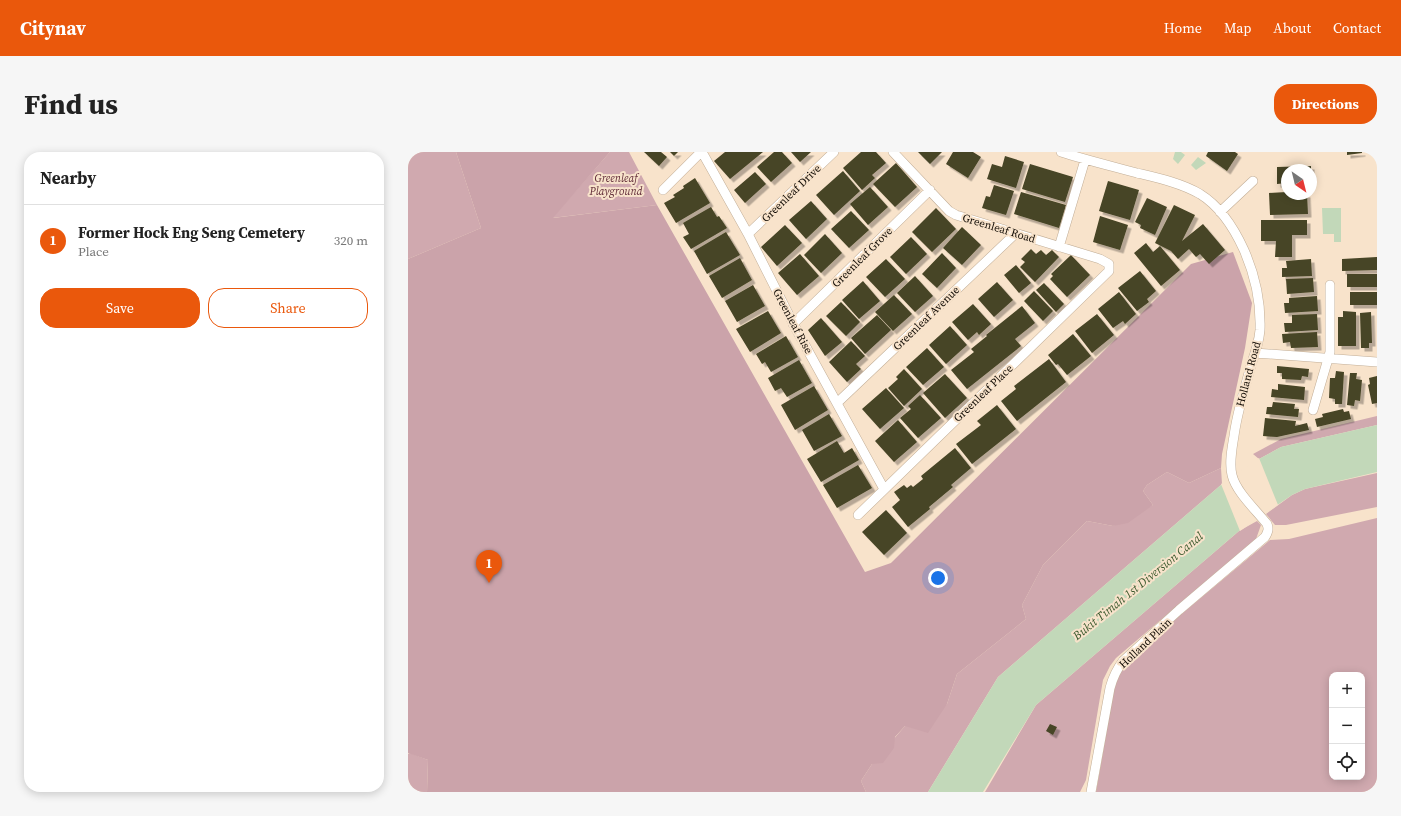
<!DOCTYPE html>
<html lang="en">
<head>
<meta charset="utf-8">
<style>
  :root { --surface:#fff; --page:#f6f6f6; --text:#222; --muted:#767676; --line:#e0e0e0; --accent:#ea580c }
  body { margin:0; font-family:"Source Serif 4",serif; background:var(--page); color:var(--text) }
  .controls { position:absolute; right:12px; bottom:12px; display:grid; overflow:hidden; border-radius:8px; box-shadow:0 2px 10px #0003 }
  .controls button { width:36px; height:36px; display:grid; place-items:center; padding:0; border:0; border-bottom:1px solid var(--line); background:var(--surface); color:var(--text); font:20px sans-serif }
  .compass { position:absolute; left:873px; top:12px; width:36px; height:36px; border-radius:50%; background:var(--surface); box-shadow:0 2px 10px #0003; rotate:145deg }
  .you { position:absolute; left:530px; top:426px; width:14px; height:14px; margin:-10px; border:3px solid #fff; border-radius:50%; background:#1a73e8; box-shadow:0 0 0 6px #1a73e833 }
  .badge { display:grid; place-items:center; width:26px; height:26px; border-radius:50%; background:var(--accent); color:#fff; font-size:13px; font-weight:700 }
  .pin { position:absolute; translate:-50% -33px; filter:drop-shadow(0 1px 2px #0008) }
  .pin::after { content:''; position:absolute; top:21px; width:14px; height:12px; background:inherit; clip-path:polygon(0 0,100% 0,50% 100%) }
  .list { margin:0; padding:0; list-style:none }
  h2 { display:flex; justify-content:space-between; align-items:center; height:52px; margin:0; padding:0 16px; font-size:17px }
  h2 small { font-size:13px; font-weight:400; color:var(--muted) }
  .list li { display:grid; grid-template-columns:26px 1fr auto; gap:12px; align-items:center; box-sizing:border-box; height:72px; padding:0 16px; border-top:1px solid var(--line) }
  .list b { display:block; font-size:15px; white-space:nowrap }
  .list p { margin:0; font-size:13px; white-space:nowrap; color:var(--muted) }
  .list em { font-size:13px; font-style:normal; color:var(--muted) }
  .actions { display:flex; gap:8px; padding:12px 16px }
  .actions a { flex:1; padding:9px 0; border:1px solid var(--accent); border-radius:16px; text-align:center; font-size:14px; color:var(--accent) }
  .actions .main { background:var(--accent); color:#fff }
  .icon { flex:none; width:22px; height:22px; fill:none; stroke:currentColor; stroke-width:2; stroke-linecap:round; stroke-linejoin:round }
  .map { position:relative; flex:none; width:969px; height:640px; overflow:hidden; border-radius:16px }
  header { display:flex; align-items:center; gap:24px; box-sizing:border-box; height:56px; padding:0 20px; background:var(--accent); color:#fff }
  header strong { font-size:19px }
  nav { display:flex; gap:22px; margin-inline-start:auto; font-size:14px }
  .intro { display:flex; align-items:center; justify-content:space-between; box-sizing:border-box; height:96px; padding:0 24px }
  h1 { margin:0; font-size:28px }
  .button { padding:10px 18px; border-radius:16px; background:var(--accent); color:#fff; font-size:14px; font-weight:700 }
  main { display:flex; gap:24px; padding:0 24px }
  aside { flex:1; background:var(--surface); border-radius:16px; box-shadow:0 2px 10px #0003 }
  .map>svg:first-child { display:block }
  .green { fill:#d0a9af; fill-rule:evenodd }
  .forest { fill:#cba3aa }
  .water { fill:#c2d8b9 }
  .pier { fill:#f8e3cb }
  .building { fill:#464425; filter:url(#shadow) }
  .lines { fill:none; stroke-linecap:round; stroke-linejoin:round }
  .minor-casing { stroke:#c2ae97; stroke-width:10 }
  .minor { stroke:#fff; stroke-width:9 }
  .labels { text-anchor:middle; stroke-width:4; stroke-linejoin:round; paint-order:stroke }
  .park-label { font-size:11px; font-style:italic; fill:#612c38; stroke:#f8e3cb }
  .street-label { font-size:11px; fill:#120c05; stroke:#f8e3cb }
  .water-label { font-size:12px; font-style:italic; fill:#3b5a2e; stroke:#f8e3cb }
</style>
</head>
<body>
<header>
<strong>Citynav</strong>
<nav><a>Home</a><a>Map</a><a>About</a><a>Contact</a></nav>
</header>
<div class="intro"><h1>Find us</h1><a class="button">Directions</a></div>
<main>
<aside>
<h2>Nearby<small></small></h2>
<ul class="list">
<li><span class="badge">1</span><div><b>Former Hock Eng Seng Cemetery</b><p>Place</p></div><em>320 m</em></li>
</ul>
<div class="actions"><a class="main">Save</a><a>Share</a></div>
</aside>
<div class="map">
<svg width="969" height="640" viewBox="0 0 969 640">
  <defs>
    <filter id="shadow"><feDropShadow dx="3.5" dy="3.5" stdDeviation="0" flood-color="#0004"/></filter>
  </defs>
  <rect width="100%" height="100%" fill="#f8e3cb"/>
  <path class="green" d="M0,0H48L73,76L0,107Z
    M202,0H221L249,53L144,66Z
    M969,264V273L873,295L851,307L845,302L873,287Z
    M813,316L814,332L590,525L520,640H458L453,629L464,612L497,574L539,552L549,522L618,467L614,453L635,413L679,369L705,374L745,353L735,339L739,333L759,320L781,331Z
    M969,321V355L878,373H867L858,362L884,343L897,337Z
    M969,366V640H688L707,532L715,511L862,388L881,387ZM924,523H954V625H924Z
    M849,369L853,373L848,387L708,506L702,514L695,528L678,628L672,640H577L628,553L831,379Z
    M2,601L20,608L19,640H0V602Z"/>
  <path class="forest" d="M48,0H202L145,66L249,53L457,420L483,411L783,112L825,100L844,151L837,196L814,302L813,316L781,331L759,320L739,333L735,339L745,353L720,371L705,374L679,369L635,413L614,453L618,467L549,522L539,552L520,581L497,574L487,585L486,596L475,611L464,612L453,629L458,640H19L20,608L0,601V107L73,76Z"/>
  <path class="water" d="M767,0H773L777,3L770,12L765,7Z
    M790,5L798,11L788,18L783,13Z
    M914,56H933V90H926V82H915Z
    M969,273V320L897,337L884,343L831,379L628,553L575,640H520L590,525L814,332L851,307L873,295Z"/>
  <path class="pier" d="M851,306L870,353L832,379L813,332Z"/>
  <path class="building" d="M236,0H253L259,5L251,14Z
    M262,0H270L266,4Z
    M317,0H355L322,27L306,9Z
    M366,0H374L384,11L363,30L349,15Z
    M383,0H403L392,10Z
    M453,0H468L478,11L464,23L467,26L454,38L435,16Z
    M510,0H534L522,12Z
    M545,0H565L573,5L560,26L538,12Z
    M800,0H827L830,2L819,19L798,4Z
    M939,0H954V1L939,3Z
    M597,4L616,10L608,36L579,27L584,12L594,15Z
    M488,11L509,35L487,55L465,32Z
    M622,12L665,25L657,50L614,37Z
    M903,14V18H879V31L869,32V15Z
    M435,19L452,39L426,63L408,43Z
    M347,20L358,32L337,51L326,38Z
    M287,26L302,51L268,71L256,51L267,45L265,43L276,36L275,34Z
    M700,29L731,38L722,68L691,59Z
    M586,33L606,39L598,63L574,56L578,44L582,45Z
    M462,35L480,55L460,73L442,52Z
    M613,40L658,53L651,76L606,62Z
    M879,40V42H899L900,62L862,63L861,41Z
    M739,46L759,55L747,83L732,76L733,73L727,70Z
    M403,49L419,67L398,87L381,68Z
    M766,53L787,63L774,89L795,72L817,98L801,112L792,102L788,105L781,97L770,107L763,99L747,91Z
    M303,55L309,65L311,64L319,76L283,97L275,85L281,82L275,71Z
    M528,56L548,77L524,100L504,80Z
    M443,59L461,78L441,96L423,77Z
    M692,64L720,73L712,98L685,90Z
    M853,68H899V83H884V105H867L868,89H853Z
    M377,73L394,91L369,114L353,95Z
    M554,75L573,93L554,113L535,96Z
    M318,80L332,103L299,122L286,99Z
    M417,82L434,101L413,121L396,103Z
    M503,85L519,102L498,122L482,105Z
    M738,91L745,100L752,94L772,118L753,134L726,101Z
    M623,97L628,102L633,98L638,103L644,98L651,105L627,130L612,115L617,110L613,107Z
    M534,101L548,116L529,136L514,122Z
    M392,102L411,124L389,143L370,121Z
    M663,103L682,123L659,145L642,127L645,124L643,122Z
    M969,105V118L934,119V107Z
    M332,106L344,128L314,146L301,124Z
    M478,107L497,127L477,145L458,125Z
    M903,107L904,124L874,125V116H879L878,109Z
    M608,113L623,131L611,141L596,123Z
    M732,119L748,139L739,147L741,150L729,159L710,136Z
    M939,122H969V135H939Z
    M507,124L525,144L507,160L489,141Z
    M905,126L906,140L879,142L878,127Z
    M455,129L472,149L451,167L434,148Z
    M589,130L605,148L586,165L570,147Z
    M636,131L656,152L648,160L628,138Z
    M345,133L357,154L329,170L317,149Z
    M626,139L645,159L635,169L616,149Z
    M711,140L728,162L717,172L715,169L705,176L690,157Z
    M942,140H969V153H942Z
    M486,143L504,162L485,179L467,160Z
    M909,144L910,159L877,161L876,151H881V146Z
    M433,150L452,170L438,184L418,164Z
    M565,152L583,172L571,183L569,180L560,188L544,170Z
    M614,154L627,171L607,187L613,194L559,237L543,218L566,200L563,197L579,184L578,183Z
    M360,159L373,181L342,200L328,177Z
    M935,159L948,160V194H930V165H935Z
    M963,160L964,191H961V196H953L952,161Z
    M689,162L706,183L684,201L667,179Z
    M909,162L910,178L877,180L876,171H884V163Z
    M469,163L483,178L457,202L443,186Z
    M413,166L434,190L417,204L400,178Z
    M542,174L559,193L538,212L521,193Z
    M909,180L910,195L883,196L882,190L875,191L874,182Z
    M665,182L683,204L659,223L650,212L648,213L640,203Z
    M378,184L390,205L363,220L357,210L354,212L348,202Z
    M443,189L457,204L448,212L453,217L439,230L421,210Z
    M519,196L536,215L515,233L498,215Z
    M641,207L658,230L609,269L593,249L608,237L606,234Z
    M391,208L404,231L379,245L373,236L367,239L360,226Z
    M869,214L901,217L900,225L894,224L893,228L874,227V221H869Z
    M496,217L514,237L496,254L480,236L490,227L488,225Z
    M928,219L936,220L934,252H927V247L921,246L922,226H927Z
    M942,221H949L948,227L954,228L952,249L947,248L946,254L939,253Z
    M537,222L559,246L537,266L515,241Z
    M969,224V251L964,252L960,233L962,232L961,226Z
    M870,232L897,235L896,248L863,245L864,237L870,238Z
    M406,234L420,258L387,278L373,253Z
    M478,236L496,256L472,277L454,257Z
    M512,243L533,266L510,286L492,266L503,257L500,254Z
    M865,250L887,252L886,257H891L890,265L858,262L859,255H864Z
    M589,253L608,277L564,312L548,292L573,273L569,269Z
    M935,257L936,260L941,259L943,267L909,275L907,267L915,265L914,262Z
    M421,262L434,284L406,299L394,278Z
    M857,266L888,269L887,274L899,271L901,278L869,285L855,284Z
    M490,268L509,290L486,310L467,289Z
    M429,289L436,301L444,296L451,308L413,330L399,307Z
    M547,296L563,316L543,333L545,335L521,355L522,357L500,375L484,355L492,348L486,340L496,333L499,336L503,333L505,335L515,327L513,324Z
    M450,313L464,336L429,356L415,333Z
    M478,358L499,381L476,403L454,380Z
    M642,572L649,575L645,583L638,579Z"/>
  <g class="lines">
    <g class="minor-casing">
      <path id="minor" d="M294,0L340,82L387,175L476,337
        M653,0C678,8 703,14 729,21C750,26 773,31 792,42C813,55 826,76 836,98C847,123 853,151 852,178C851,190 847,202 843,213C837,237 829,260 826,284C824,296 821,311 824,323C828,340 848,358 859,372C861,377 860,380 857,385L771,458L715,509C708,518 705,525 702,536L683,640
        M255,38L293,0
        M812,60L845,29
        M340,82L426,0
        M651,95L677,8
        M385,172L522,38
        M847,201L969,210
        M429,251L607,82
        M905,258L922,200V133
        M450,363L701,119V112L692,107L548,63L541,59L485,0"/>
    </g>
    <use href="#minor" class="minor"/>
  </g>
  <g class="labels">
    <g class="park-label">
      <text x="208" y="30">Greenleaf<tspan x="208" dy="13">Playground</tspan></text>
    </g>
    <g class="street-label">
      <text transform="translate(383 41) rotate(-44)" y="4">Greenleaf Drive</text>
      <text transform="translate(591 76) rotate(17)" y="4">Greenleaf Road</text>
      <text transform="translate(454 105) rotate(-45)" y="4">Greenleaf Grove</text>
      <text transform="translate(518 166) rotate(-44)" y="4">Greenleaf Avenue</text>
      <text transform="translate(385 169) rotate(62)" y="4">Greenleaf Rise</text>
      <text transform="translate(840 222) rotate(-75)" y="4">Holland Road</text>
      <text transform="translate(575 241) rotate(-44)" y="4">Greenleaf Place</text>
      <text transform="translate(737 491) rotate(-43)" y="4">Holland Plain</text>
    </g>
    <g class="water-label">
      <text transform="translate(730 434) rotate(-39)" y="4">Bukit Timah 1st Diversion Canal</text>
    </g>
  </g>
</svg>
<div class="controls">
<button>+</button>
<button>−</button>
<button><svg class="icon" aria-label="locate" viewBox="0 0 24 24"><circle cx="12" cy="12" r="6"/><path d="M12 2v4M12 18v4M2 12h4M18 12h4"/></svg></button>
</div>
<svg class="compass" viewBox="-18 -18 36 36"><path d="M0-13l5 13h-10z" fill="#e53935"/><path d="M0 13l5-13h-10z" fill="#767676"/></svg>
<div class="you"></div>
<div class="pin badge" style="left:81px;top:431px">1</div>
</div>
</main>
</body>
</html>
